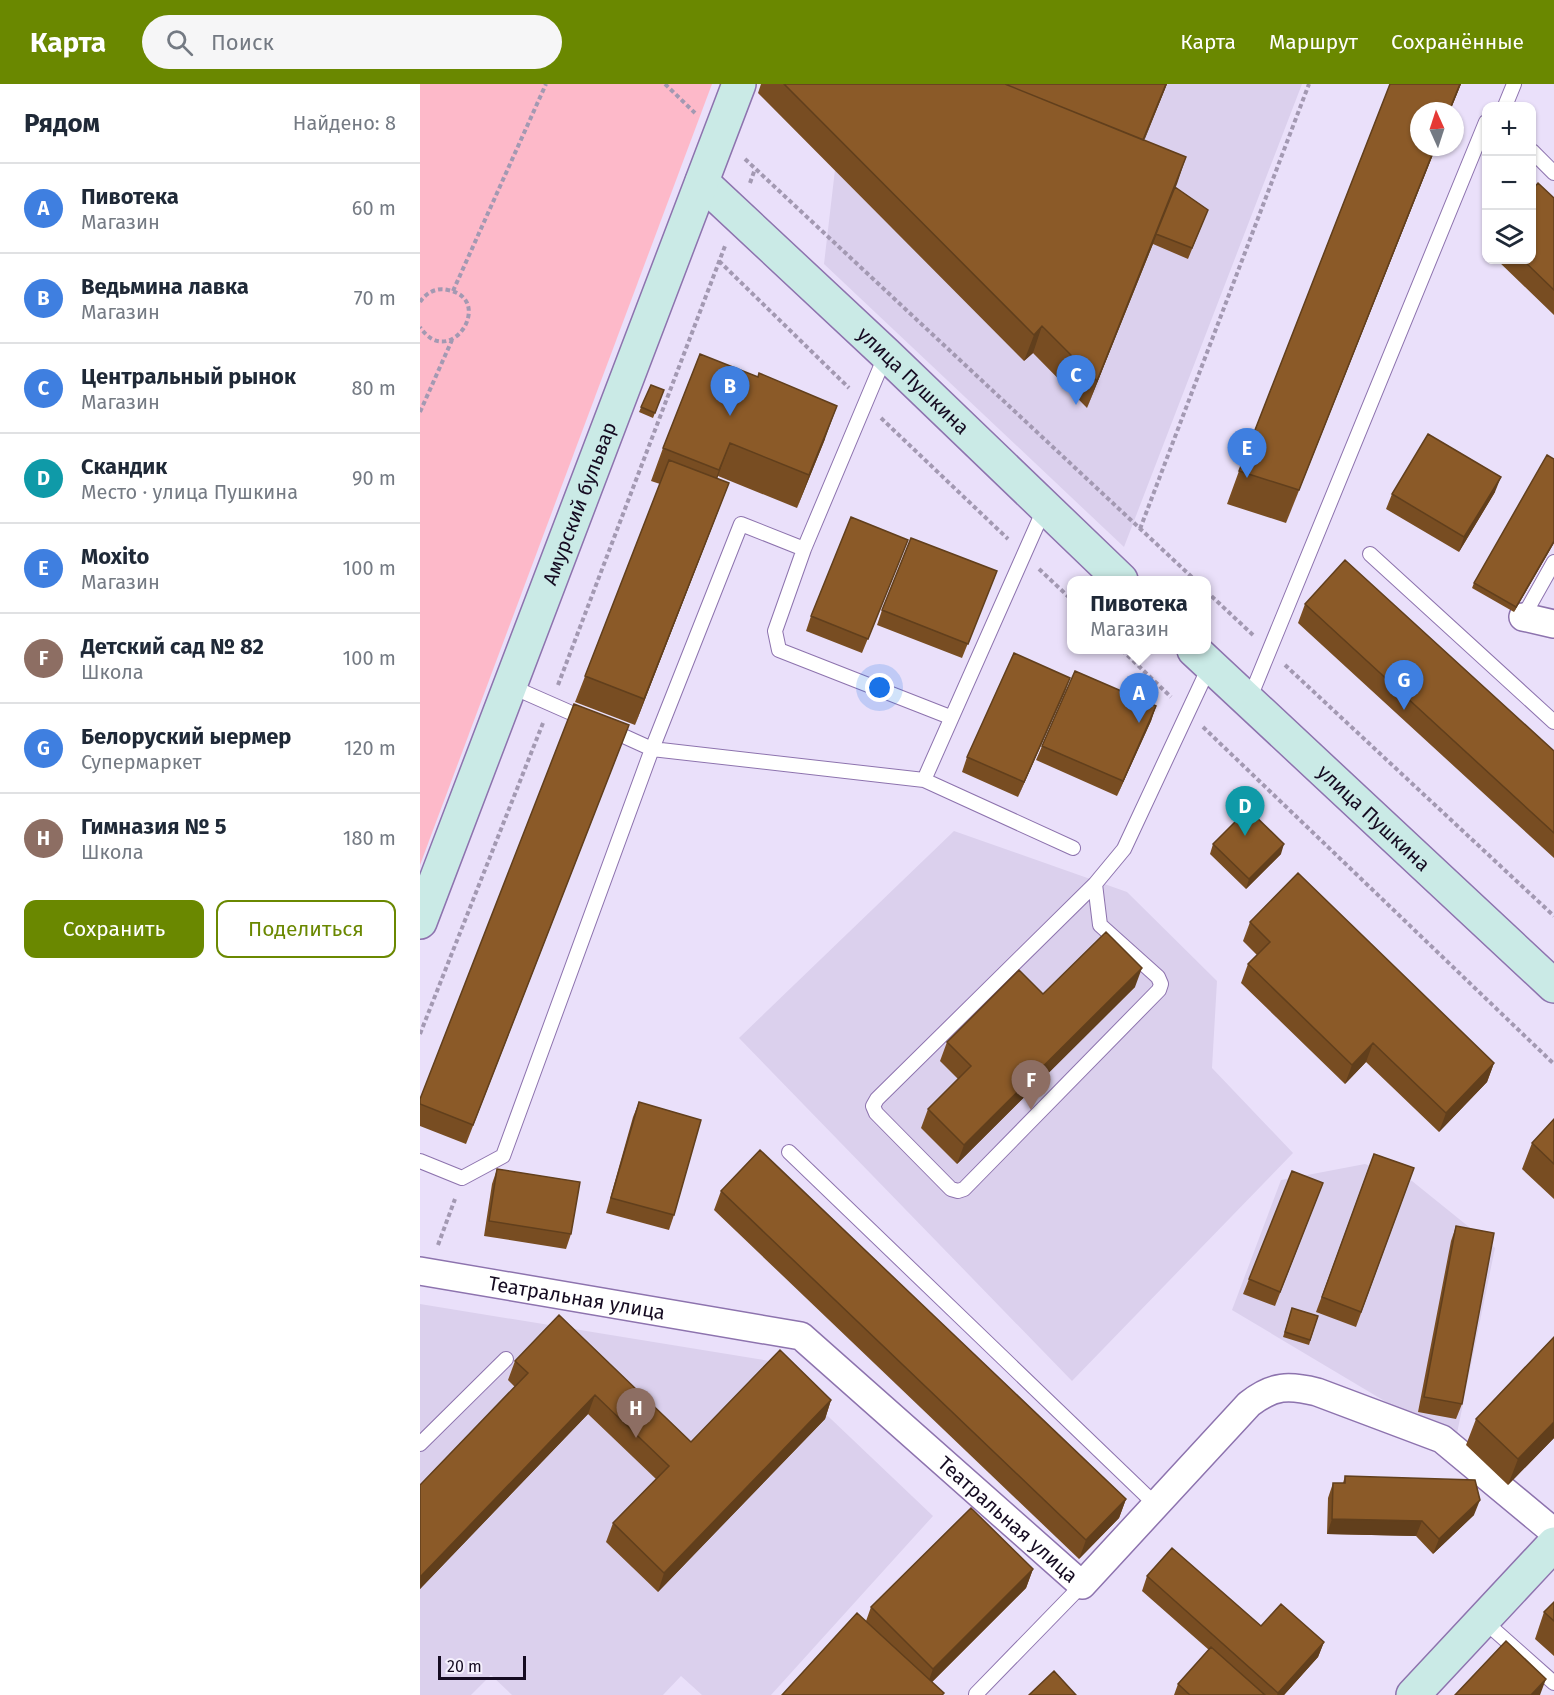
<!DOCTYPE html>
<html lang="ru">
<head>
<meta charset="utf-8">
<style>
  :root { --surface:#fff; --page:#f6f6f7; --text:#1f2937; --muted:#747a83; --line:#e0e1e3; --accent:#6a8800 }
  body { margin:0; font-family:"Fira Sans",sans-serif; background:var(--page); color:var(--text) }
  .controls { position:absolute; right:18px; top:18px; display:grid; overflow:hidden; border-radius:12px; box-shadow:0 2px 4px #0004 }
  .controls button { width:54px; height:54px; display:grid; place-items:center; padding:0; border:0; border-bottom:2px solid var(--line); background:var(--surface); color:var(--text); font:30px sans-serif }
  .compass { position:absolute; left:990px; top:18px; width:54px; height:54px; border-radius:50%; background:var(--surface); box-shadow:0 2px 4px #0004; rotate:357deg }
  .scale { position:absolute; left:18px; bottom:15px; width:88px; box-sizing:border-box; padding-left:6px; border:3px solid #150b21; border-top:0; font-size:16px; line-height:21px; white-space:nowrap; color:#150b21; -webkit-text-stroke:4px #f5f0fd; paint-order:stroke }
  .you { position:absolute; left:460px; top:604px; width:21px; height:21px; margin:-15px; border:4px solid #fff; border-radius:50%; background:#1a73e8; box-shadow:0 0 0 9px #1a73e833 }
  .badge { display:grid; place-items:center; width:39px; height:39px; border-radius:50%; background:var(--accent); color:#fff; font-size:20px; font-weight:700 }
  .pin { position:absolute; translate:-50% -50px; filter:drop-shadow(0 2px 3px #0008) }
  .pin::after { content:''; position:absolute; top:32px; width:21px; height:18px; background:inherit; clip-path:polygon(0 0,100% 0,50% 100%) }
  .popup { position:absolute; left:647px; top:492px; width:144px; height:78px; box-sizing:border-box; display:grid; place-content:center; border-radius:12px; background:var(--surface); filter:drop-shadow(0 2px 4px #0005); font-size:20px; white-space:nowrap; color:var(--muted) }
  .popup b { font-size:22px; color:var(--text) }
  .popup::after { content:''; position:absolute; left:50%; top:100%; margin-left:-12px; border:12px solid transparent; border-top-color:var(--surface) }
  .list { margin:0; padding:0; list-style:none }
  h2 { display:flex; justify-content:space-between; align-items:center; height:78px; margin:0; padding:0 24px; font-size:26px }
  h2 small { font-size:20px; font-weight:400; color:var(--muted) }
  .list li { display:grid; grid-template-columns:39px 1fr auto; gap:18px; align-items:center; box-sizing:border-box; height:90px; padding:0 24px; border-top:2px solid var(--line) }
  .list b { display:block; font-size:22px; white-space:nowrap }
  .list p { margin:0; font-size:20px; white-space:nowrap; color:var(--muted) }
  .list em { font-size:20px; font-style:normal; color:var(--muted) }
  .actions { display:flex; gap:12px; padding:18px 24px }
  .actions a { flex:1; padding:14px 0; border:2px solid var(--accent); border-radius:12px; text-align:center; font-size:21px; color:var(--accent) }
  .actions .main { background:var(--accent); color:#fff }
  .icon { flex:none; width:33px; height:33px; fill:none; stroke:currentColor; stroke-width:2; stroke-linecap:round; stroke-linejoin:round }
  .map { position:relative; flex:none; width:1134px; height:1611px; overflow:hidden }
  header { display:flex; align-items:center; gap:36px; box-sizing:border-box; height:84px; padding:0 30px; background:var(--accent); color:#fff }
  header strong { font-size:28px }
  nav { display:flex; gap:33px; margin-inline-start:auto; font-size:21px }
  .search { width:420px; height:54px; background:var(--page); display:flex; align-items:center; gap:15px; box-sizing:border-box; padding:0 21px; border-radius:33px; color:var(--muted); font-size:22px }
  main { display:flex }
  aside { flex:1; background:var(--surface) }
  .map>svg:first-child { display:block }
  .built { fill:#dbd0ed }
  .green { fill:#fdb9c9 }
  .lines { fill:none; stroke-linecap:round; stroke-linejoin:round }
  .lane-casing { stroke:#8d73ae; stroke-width:16 }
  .street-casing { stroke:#8d73ae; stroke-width:30 }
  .secondary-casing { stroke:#8d73ae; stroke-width:36 }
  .path { stroke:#a399b2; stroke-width:4; stroke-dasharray:4.5 3; stroke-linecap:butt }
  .lane { stroke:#fff; stroke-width:14 }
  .street { stroke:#fff; stroke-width:27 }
  .secondary { stroke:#caeae6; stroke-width:33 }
  .wall { fill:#784d22 }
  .shaded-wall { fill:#613f1c }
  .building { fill:#8b5a28; stroke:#613f1c; stroke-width:1.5 }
  .labels { text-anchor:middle; stroke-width:6; stroke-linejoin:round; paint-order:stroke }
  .street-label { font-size:20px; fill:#150b21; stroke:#f5f0fd }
</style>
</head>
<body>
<header>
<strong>Карта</strong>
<div class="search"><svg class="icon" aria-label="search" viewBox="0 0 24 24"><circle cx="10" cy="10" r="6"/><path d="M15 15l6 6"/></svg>Поиск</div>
<nav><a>Карта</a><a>Маршрут</a><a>Сохранённые</a></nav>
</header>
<main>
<aside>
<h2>Рядом<small>Найдено: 8</small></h2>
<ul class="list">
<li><span class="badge" style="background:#3f7fe0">A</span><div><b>Пивотека</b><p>Магазин</p></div><em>60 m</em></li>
<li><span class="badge" style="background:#3f7fe0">B</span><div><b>Ведьмина лавка</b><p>Магазин</p></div><em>70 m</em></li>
<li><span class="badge" style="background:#3f7fe0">C</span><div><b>Центральный рынок</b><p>Магазин</p></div><em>80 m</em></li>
<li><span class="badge" style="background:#0f9aa8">D</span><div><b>Скандик</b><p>Место · улица Пушкина</p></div><em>90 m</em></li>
<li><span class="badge" style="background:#3f7fe0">E</span><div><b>Moxito</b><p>Магазин</p></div><em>100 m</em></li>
<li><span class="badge" style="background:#8d6e63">F</span><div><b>Детский сад № 82</b><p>Школа</p></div><em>100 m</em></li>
<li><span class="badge" style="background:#3f7fe0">G</span><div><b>Белоруский ыермер</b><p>Супермаркет</p></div><em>120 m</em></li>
<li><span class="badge" style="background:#8d6e63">H</span><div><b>Гимназия № 5</b><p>Школа</p></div><em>180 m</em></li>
</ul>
<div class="actions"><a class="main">Сохранить</a><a>Поделиться</a></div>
</aside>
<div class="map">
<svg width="1134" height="1611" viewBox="0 0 1134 1611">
  <rect width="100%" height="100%" fill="#eae0fa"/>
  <path class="built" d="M425,0H882L704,463L404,180Z
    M534,747L707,808L797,897L792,984L873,1069L652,1297L319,954Z
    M945,1080L992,1097L1075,1164L1035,1359L812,1226L861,1096Z
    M0,1220L350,1277L513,1432L351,1611H282L261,1592L243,1611H92L71,1591L51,1611H0Z"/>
  <path class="green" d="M0,0H292L0,781Z"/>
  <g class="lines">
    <g class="lane-casing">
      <path id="lane" d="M1085,22L1094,0
        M1112,67L1134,89
        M466,270L384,465L355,547L359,566L530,633
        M625,423L504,696L653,764
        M384,465L321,440L232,665L504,696
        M950,470L1134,638
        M1103,533L1134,478
        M90,602L165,635
        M829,616L1066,38
        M675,800L680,841L738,893L741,900L739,906L544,1105L538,1107L531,1105L456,1029L453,1022L457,1015L675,800L704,765L790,581
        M369,1068L736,1421
        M0,1077L42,1094L83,1072L232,665L188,645
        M0,1360L86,1275
        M1063,1536L1134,1599
        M556,1610L662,1501"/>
    </g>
    <g class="street-casing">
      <g id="street">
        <path d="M1103,533L1134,540"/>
        <path id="s1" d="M0,1187L381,1252L662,1501L829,1320C853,1301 869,1301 897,1308L1022,1355L1134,1448"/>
      </g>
    </g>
    <g class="secondary-casing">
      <g id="secondary">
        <path id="s2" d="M282,98L466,270L701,496"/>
        <path id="s3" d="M774,566L1134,902"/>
        <path id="s4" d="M0,838L319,0"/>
        <path d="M993,1611L1134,1460"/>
      </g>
    </g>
    <path class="path" d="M245,0L275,29
      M325,75L775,496
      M330,99L335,85
      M299,177L429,304
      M33,207L126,0
      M0,218C6,209 16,203 28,206C76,215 30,288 0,243
      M0,328L32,256
      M461,334L588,455
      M720,445L889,0
      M619,485L652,516
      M786,507L833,551
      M702,566L751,613
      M865,581L1134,832
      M138,601L305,162
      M783,643L1134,980
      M0,950L123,639
      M18,1161L35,1115"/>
    <use href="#lane" class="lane"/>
    <use href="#street" class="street"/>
    <use href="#secondary" class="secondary"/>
  </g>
  <path class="wall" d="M341,0H747L724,56L755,103L788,126L768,175L733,160L667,324L613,269L604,277L338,9Z
    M970,0H1041L1030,27H999V63H1016L866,439L807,420L819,387Z
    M1134,114V231L1077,176H1112Z
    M280,270L405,355L377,424L298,392L297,395L299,425L215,641L155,618L240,400L231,397L243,364Z
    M231,301L244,306L233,334L219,328Z
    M1075,408L1039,468L966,425L972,410Z
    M1134,459L1094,528L1052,504L1054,499Z
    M482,471L442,569L386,547L391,532Z
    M577,487L542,574L457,541L462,526Z
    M885,520L1134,667V774L878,539Z
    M650,594L598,713L542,688L547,673Z
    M736,622L731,637L697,712L616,676L622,662Z
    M209,641L46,1060L0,1042V1015Z
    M793,760L861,770L826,805L790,770Z
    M830,838L1074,979L1067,998L1019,1048L946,978L925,1000L821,899L828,880L837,871L823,857Z
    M715,903L537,1080L501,1044L508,1025L538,995L520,977L527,958L623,910Z
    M219,1018L254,1131L249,1146L186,1129L213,1033Z
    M1134,1035V1115L1102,1085L1112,1059Z
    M954,1070L994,1084L936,1243L896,1228Z
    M77,1085L151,1150L146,1165L64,1152L72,1100Z
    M903,1099L855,1222L823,1210L829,1195Z
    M301,1107L706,1415L699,1434L659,1475L294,1126Z
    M1036,1142L1042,1320L1036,1335L998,1328L1031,1157Z
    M872,1224L898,1232L889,1261L863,1253Z
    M139,1231L271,1358L411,1316L405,1335L238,1508L186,1458L193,1439L236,1395L168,1330L0,1505V1401L95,1303L88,1296L95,1277Z
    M1134,1253V1354L1088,1401L1046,1361L1056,1335Z
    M925,1392L1054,1431L1013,1470L996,1452L907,1450L908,1414L913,1399H923Z
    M613,1485L606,1504L512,1598L524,1609L523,1611H362L446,1537L451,1523Z
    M727,1492L841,1542L904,1558L898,1573L864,1611H754L758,1600L789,1566L722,1507Z
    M1134,1518V1572L1115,1555L1124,1528Z"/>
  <path class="shaded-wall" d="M746,0H747L714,82L721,63Z
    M1040,0H1041L1030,27H1029Z
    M1015,63H1016L866,439L879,406Z
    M766,73L757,100L667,324L677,297Z
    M622,242L613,269L604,277L614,251Z
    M417,322L405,355L377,424L389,391Z
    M310,359L298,392L287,420L299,386Z
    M1081,393L1075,408L1039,468L1044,453Z
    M309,399L299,425L215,641L224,615Z
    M1134,457V459L1094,528L1096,523Z
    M650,594L645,608L598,713L604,698Z
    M736,622L731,637L697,712L703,697Z
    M864,760L861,770L826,805L829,795Z
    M722,884L715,903L537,1080L544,1061Z
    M953,959L946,978L925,1000L932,981Z
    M1074,979L1067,998L1019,1048L1026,1029Z
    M175,1311L168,1330L0,1505V1493Z
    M411,1316L405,1335L238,1508L244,1489Z
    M1134,1338V1354L1088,1401L1098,1375Z
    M706,1415L699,1434L659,1475L666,1456Z
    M1060,1416L1054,1431L1013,1470L1019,1455Z
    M912,1435L1002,1437L996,1452L907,1450Z
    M613,1485L606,1504L506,1604L513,1585Z
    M904,1558L898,1573L864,1611H857L858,1609Z
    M1126,1595L1120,1611H1111Z"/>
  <path class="building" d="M364,0H585L766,73L677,297L622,242L614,251Z
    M585,0H746L723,56Z
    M970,0H1040L1029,27H999V63H1015L879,406L819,387Z
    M1118,99L1134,114V206L1103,176H1112V106Z
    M755,103L788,126L772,164L736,150Z
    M280,270L338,293L339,289L417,322L389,391L310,359L299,386L243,364Z
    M231,301L244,306L235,329L221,323Z
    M1008,350L1081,393L1044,453L972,410Z
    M1127,371L1134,375V457L1096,523L1054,499Z
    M249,376L309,399L224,615L165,592Z
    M431,433L488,456L448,555L391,532Z
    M491,454L577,487L548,560L462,526Z
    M925,476L1134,667V749L885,520Z
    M594,569L650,594L604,698L547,673Z
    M655,587L736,622L703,697L622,662Z
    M154,620L209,641L53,1041L0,1020V1015Z
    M828,725L864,760L829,795L793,760Z
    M878,789L1074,979L1026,1029L953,959L932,981L828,880L850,858L830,838Z
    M686,848L722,884L544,1061L508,1025L551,982L527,958L599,886L623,910Z
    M219,1018L281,1036L254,1131L191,1114Z
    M1134,1035V1080L1112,1059Z
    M340,1066L706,1415L666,1456L301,1107Z
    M954,1070L994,1084L941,1228L902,1213Z
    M77,1085L160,1098L151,1150L69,1137Z
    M872,1087L903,1099L860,1208L829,1195Z
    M1036,1142L1074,1149L1042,1320L1004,1313Z
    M872,1224L898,1232L890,1256L865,1248Z
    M139,1231L271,1358L360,1266L411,1316L244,1489L193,1439L249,1382L175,1311L0,1493V1401L108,1289L95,1277Z
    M1134,1253V1338L1098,1375L1056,1335Z
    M925,1392L1055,1396L1060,1416L1019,1455L1002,1437L912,1435L913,1399H925Z
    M551,1424L613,1485L513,1585L451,1523Z
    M752,1464L841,1542L861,1520L904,1558L858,1609L727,1492Z
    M1134,1518V1537L1124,1528Z
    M437,1529L524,1609L522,1611H362Z
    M1086,1557L1126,1595L1111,1611H1035Z
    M791,1563L845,1611H770L758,1600Z
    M634,1587L656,1611H609Z"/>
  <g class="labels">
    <g class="street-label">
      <text dy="7" stroke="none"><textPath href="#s2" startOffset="290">улица Пушкина</textPath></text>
      <text dy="7" stroke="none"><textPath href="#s4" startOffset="448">Амурский бульвар</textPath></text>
      <text dy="7" stroke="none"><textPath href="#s3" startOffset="246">улица Пушкина</textPath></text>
      <text dy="7" stroke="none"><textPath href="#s1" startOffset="159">Театральная улица</textPath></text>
      <text dy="7" stroke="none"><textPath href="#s1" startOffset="663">Театральная улица</textPath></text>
    </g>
  </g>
</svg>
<div class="controls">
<button>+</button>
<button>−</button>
<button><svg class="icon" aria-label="layers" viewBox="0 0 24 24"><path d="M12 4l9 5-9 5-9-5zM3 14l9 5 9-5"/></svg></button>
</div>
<svg class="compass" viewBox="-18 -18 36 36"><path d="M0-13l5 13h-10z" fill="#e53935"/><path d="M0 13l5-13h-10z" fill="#747a83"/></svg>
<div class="scale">20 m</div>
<div class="you"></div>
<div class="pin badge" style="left:719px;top:639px;background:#3f7fe0">A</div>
<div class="popup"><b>Пивотека</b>Магазин</div>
<div class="pin badge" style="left:310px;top:332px;background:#3f7fe0">B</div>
<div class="pin badge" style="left:656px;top:321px;background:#3f7fe0">C</div>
<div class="pin badge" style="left:825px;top:752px;background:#0f9aa8">D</div>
<div class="pin badge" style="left:827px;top:394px;background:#3f7fe0">E</div>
<div class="pin badge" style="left:611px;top:1026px;background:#8d6e63">F</div>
<div class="pin badge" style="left:984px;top:626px;background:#3f7fe0">G</div>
<div class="pin badge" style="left:216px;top:1354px;background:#8d6e63">H</div>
</div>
</main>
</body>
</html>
